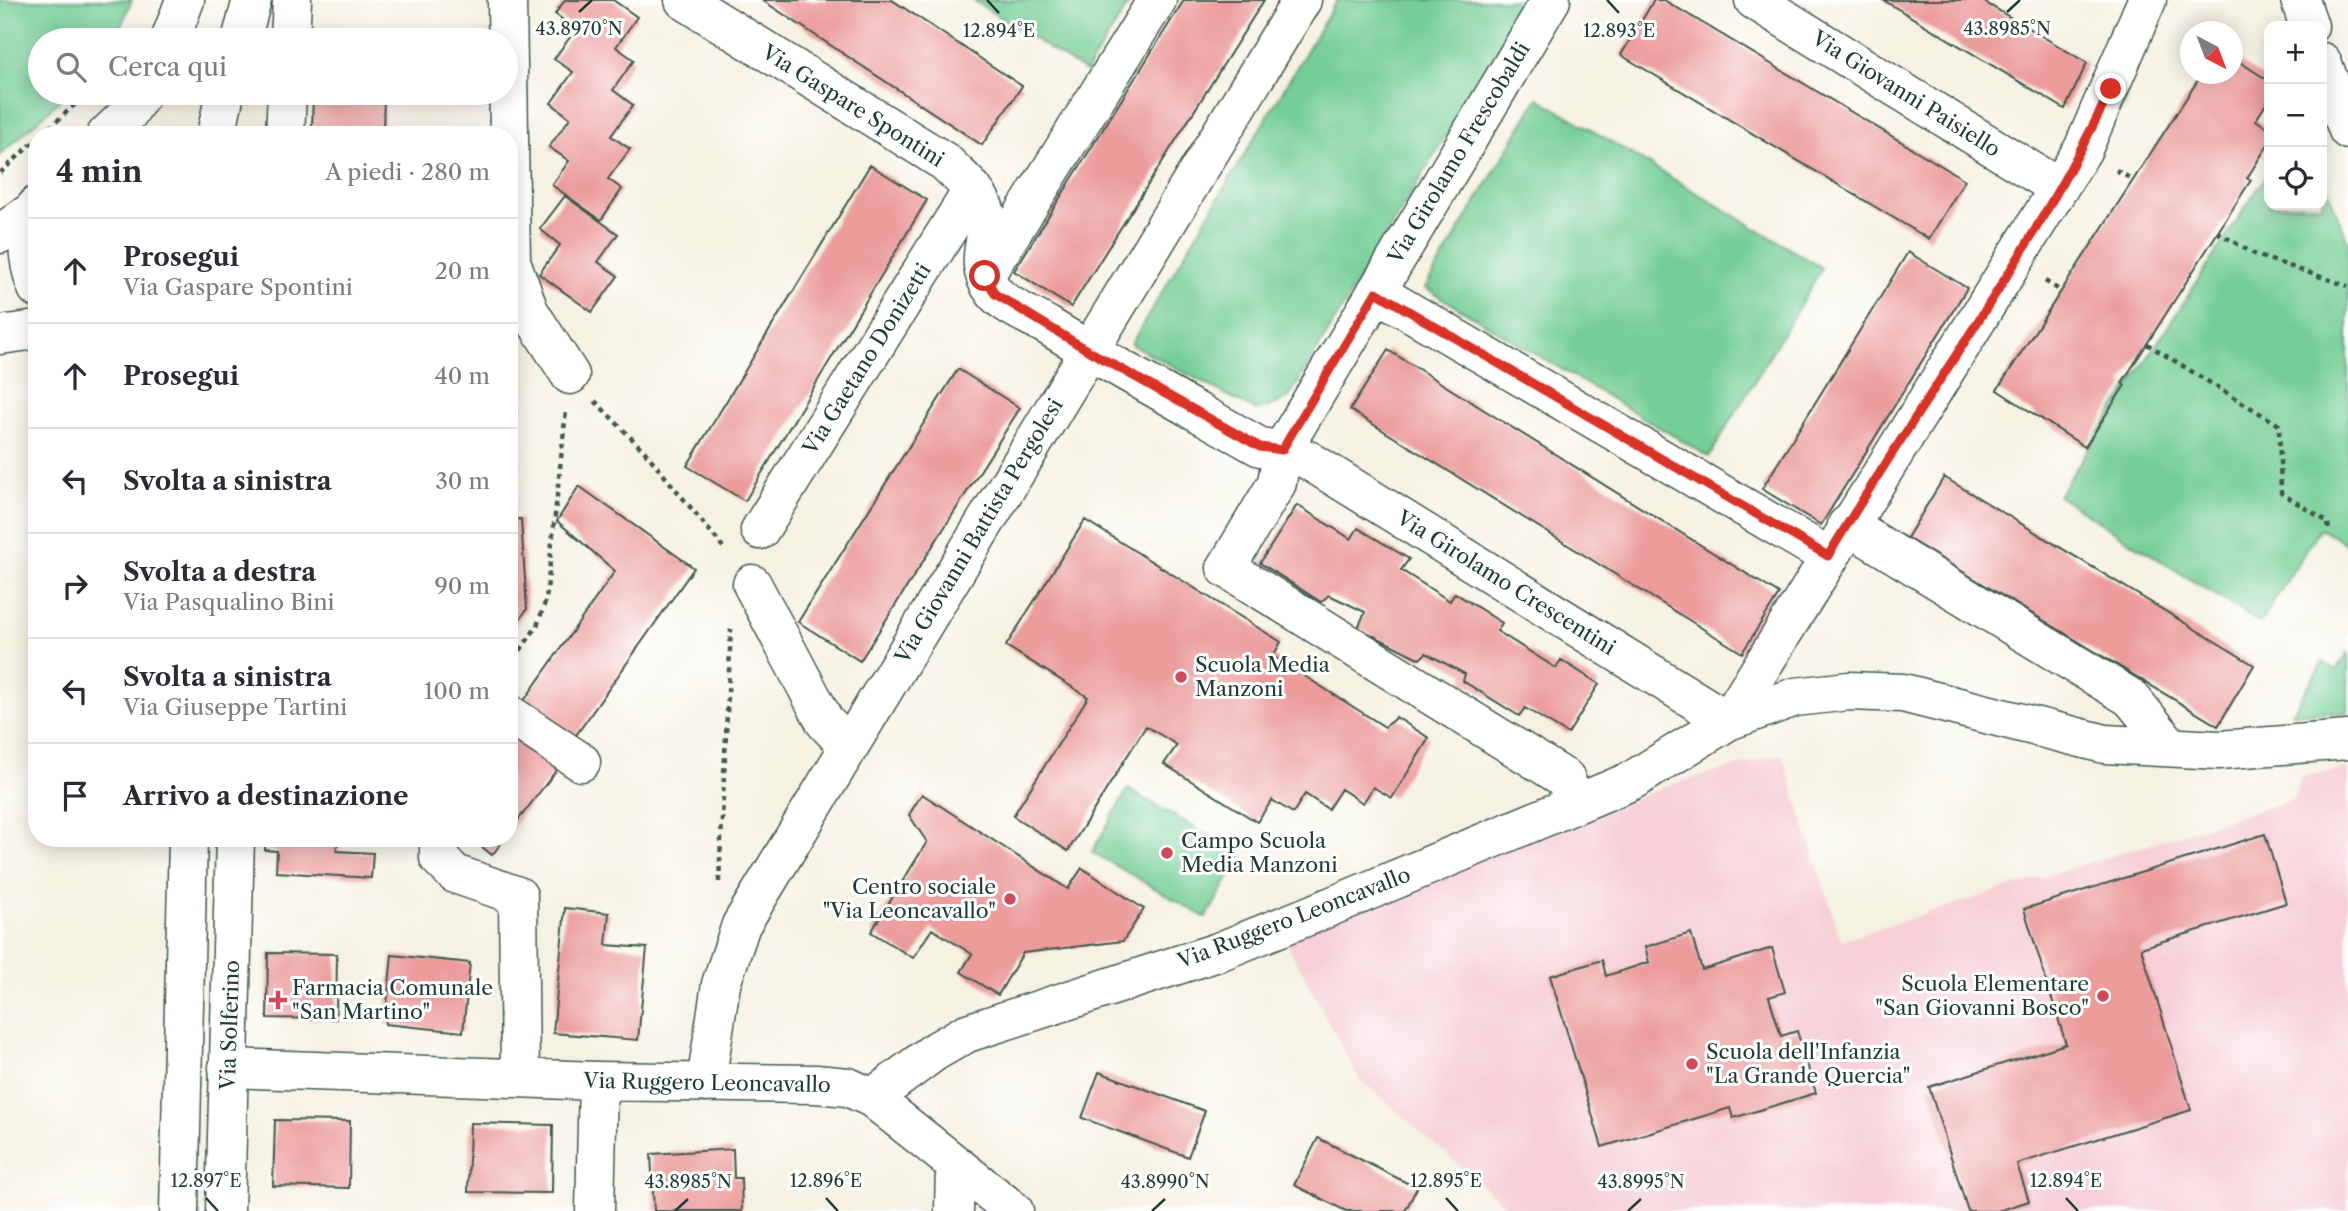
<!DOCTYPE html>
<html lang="it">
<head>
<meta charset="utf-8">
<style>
  :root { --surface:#fff; --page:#f2f2f3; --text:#2b2b33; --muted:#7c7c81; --line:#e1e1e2 }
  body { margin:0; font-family:"Libre Caslon Text",serif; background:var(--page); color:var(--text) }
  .controls { position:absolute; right:21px; top:21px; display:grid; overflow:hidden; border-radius:14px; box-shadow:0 4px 18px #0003 }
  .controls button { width:63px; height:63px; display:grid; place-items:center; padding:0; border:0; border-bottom:2px solid var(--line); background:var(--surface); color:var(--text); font:35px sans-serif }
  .compass { position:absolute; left:2180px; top:21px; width:63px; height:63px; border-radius:50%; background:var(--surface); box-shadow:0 4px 18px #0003; rotate:138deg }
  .stop { position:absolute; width:21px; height:21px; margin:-16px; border:5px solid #d93025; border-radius:50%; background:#fff }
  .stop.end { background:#d93025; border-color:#fff; box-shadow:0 2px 7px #0008 }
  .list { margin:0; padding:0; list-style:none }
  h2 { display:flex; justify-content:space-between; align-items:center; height:91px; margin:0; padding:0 28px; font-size:30px }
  h2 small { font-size:23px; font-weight:400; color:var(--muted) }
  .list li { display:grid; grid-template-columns:46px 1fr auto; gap:21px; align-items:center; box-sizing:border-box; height:105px; padding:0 28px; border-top:2px solid var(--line) }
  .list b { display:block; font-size:26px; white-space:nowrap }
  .list p { margin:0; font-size:23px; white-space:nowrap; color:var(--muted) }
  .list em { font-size:23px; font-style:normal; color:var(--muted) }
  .icon { flex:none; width:38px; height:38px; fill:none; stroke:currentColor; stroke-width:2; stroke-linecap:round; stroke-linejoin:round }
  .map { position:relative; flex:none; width:2348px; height:1211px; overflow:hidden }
  .search { position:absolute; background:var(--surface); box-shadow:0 4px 18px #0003; left:28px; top:28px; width:490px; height:77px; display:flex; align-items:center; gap:18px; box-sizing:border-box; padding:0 24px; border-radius:38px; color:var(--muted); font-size:26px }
  .panel { position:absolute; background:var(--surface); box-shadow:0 4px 18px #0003; left:28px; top:126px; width:490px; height:721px; border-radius:28px }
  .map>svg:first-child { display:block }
  .built { fill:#f6cfd7 }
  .green { fill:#75ce95; stroke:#4a8664; stroke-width:2 }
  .building { fill:#eb9c9b }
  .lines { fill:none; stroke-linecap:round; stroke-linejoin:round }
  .minor-casing { stroke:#3f584e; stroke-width:41 }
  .major-casing { stroke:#3f584e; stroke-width:41 }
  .path { stroke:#3f584e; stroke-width:4.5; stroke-dasharray:5 5; stroke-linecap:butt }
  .minor { stroke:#fff; stroke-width:38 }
  .major { stroke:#fff; stroke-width:38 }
  .route { stroke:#d93025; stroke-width:9 }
  .ticks { fill:none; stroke:#1f3d34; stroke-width:2.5 }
  .poi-dot { fill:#d1495b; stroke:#fff; stroke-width:2.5 }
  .labels { text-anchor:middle; stroke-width:6; stroke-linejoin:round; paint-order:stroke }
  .street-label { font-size:21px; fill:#1f3d34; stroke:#fff }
  .poi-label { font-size:21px; fill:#1f3d34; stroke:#fff; text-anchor:start }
  .ticks-label { font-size:18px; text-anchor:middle; fill:#1f3d34; stroke:#fff; stroke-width:6; stroke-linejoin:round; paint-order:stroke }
</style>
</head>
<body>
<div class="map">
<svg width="2348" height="1211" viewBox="0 0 2348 1211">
  <rect width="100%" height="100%" fill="#fff"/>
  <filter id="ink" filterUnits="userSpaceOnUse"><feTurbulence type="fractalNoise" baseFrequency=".0143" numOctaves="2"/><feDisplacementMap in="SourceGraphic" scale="14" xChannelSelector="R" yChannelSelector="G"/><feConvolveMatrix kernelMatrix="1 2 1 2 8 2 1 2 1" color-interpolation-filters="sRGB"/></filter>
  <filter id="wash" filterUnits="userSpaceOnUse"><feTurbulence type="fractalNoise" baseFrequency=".00686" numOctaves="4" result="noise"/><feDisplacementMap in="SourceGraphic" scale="28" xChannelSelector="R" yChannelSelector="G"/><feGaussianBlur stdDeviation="1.57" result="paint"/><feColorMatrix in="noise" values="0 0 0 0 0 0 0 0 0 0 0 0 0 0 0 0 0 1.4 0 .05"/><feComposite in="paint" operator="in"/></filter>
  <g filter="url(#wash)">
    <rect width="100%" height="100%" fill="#f5f2e2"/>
    <path class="built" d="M1782,754L1841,940L2293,799L2301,776L2348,769V1211H1512L1359,1079L1282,934L1672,784Z"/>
    <path class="green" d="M0,0H132L115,40H40V93H68L0,155Z
      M973,0H1131L1086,72Z
      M1337,0H1527L1288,399L1257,411L1131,344Z
      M1538,98L1822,268L1709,457L1425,288Z
      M2269,171V205H2322V175L2348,242V545L2320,528L2260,623L2058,496Z
      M2348,652V713H2292L2323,662L2336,671Z
      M1128,789L1242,855L1206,918L1092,852Z"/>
    <g id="blocks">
      <path class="building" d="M565,0H613L637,17L616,47L634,60L613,90L633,105L611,136L630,149L608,179L622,189L601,220L552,185L569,161L549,147L570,118L551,103L573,72L554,59L576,29L555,14Z
        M762,0H892L1022,86L982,145Z
        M1184,0H1264L1071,307L1014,271Z
        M1654,0H1664L1965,180L1929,239L1621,55Z
        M1883,0H1981L2087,63L2065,109Z
        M2232,57L2269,81V99L2256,120L2269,129V143L2247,178L2251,180L2122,383L2125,385L2085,447L1997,390L2202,74H2232Z
        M313,93H405V98L384,97L383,133L312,131Z
        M870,165L927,200L745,501L687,466Z
        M565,196L618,234L598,262L618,276L592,312L539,274L560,245L540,229Z
        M1908,252L1967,288L1821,525L1762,489Z
        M1388,350L1779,594L1742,653L1350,410Z
        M958,369L1020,408L860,661L798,622Z
        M509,389H517L515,443H509Z
        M1944,477L2254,665L2218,726L1907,538Z
        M579,486L694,568L567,748L516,712L615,571L557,521Z
        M1297,505L1351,539L1358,528L1409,559L1401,570L1450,601L1455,593L1502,623L1497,631L1556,668L1561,660L1599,684L1568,734L1525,708L1519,716L1463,681L1465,674L1426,653L1420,659L1358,628L1365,612L1329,595L1321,602L1260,563Z
        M521,519L527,609L509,634V520Z
        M1085,520L1281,642L1273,656L1385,727L1396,717L1429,738L1392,798L1373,787L1363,803L1341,789L1328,809L1305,794L1293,813L1272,800L1257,822L1164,764L1177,745L1146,726L1068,851L1013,816L1088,697L1006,646Z
        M509,730L562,763L509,832Z
        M922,794L1068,889L1082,868L1144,909L1123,941L1023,953L998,995L961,972L972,954L932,929L913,958L871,932L927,842L909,815Z
        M2265,834L2286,903L2141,948L2191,1110L2017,1164L2029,1201L1998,1211H1968L1929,1087L2066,1044L2024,909Z
        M265,838H338L337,851L373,853L371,878L276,872L277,851L265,850Z
        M471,838H505L492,855Z
        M565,908L609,913L606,945L647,948L638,1040L553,1033Z
        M1691,933L1702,970L1772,948L1785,992L1769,997L1781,1036L1797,1031L1816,1093L1733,1118L1730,1108L1602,1147L1550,976L1602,960L1606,976L1649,962L1645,947Z
        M268,953L337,954L336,1019L267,1018Z
        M392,955L470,963L463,1032L385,1024Z
        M1099,1072L1205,1111L1188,1157L1082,1118Z
        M275,1120L350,1121L349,1188L273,1186Z
        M470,1123L553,1125L552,1193L468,1192Z
        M1318,1138L1417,1188L1405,1211H1346L1294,1185Z
        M733,1149L734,1178H741L742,1211H654L651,1154Z"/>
    </g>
  </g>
  <g filter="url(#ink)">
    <use href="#blocks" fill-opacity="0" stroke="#3f584e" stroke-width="2"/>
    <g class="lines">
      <g class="minor-casing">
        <path id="minor" d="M507,0L509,135
          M684,0L945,162C958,175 975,188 983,205C997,235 968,258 994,292C1005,306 1032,316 1048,326C1117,368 1189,407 1260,447L1282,450L1308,460L1728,721
          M1551,0L1282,450L1277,483L1226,568L1566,779L1574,805
          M1754,0L2059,188
          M2300,0L2309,26
          M290,40L292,0
          M2322,62L2348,130
          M285,135L287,93
          M509,137L511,261L529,311L570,375
          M0,234L34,210
          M986,274L1157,0
          M1376,292L1828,556
          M0,335L37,330
          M1847,525L2131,698L2171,747
          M760,530L973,189
          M752,584L825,722L848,746
          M509,714L581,762
          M1728,721L2083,149L2147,0
          M439,838V858L455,874L518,896L520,1078
          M228,1068L598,1081L816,1084L848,1087L872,1098L1014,1211
          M706,1083L721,984L741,925L1302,0
          M872,1098L934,1052L967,1033L1218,952L1313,914L1631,781L1728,721L1795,697L1849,691L1903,693L2105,744L2219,750L2348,740
          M595,1211L598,1081
          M954,1211L955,1166"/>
      </g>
      <g class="major-casing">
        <path id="major" d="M170,40L185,0
          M241,40L252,0
          M106,135L127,115L142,93
          M216,135L225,93
          M37,205C24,231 27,262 37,288
          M179,1211L188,838
          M225,1211L235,838"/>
      </g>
      <path class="path" d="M42,135L87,93
        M2116,170L2133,180
        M0,173L37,139
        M2217,232L2256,255L2348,286
        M2045,281L2061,291
        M2147,344L2279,425L2281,493L2328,522L2329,533
        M595,401L645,452L723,547
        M509,667L537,626L546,600L566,411
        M719,882L731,629"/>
      <use href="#minor" class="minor"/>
      <use href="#major" class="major"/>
    </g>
  </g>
  <g class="lines" filter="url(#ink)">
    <path class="route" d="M985,276L995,294L1089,351L1260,447L1282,450L1376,292L1828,556C1921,400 2033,254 2111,89"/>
  </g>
  <path class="ticks" d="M987,0L999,13M1607,0L1619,13M579,12L592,0M2007,12L2020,0M206,1198L218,1211M826,1198L838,1211M1446,1198L1458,1211M2066,1198L2078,1211M675,1211L688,1199M1152,1211L1165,1199M1628,1211L1641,1199"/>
  <g class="poi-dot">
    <circle cx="1181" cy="677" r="7"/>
    <circle cx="1167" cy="853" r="7"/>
    <circle cx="1010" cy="899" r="7"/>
    <circle cx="2103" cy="996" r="7"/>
    <path d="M274.5 989.5h7v7h7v7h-7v7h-7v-7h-7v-7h7z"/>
    <circle cx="1692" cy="1064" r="7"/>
  </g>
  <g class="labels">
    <g class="street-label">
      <text transform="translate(1906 94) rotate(32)" y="7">Via Giovanni Paisiello</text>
      <text transform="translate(853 106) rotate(32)" y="7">Via Gaspare Spontini</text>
      <text transform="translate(1459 153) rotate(-59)" y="7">Via Girolamo Frescobaldi</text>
      <text transform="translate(867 359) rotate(-58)" y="7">Via Gaetano Donizetti</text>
      <text transform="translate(979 531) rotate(-59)" y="7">Via Giovanni Battista Pergolesi</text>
      <text transform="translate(1506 583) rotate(32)" y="7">Via Girolamo Crescentini</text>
      <text transform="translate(1294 918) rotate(-21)" y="7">Via Ruggero Leoncavallo</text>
      <text transform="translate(230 1025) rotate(-88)" y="7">Via Solferino</text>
      <text transform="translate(707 1083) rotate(1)" y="7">Via Ruggero Leoncavallo</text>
    </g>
    <g class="poi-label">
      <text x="1195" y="672">Scuola Media<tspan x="1195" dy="24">Manzoni</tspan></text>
      <text x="1181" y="848">Campo Scuola<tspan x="1181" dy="24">Media Manzoni</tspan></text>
      <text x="996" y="894" text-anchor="end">Centro sociale<tspan x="996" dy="24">"Via Leoncavallo"</tspan></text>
      <text x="2089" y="991" text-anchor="end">Scuola Elementare<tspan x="2089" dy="24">"San Giovanni Bosco"</tspan></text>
      <text x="292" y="995">Farmacia Comunale<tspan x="292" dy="24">"San Martino"</tspan></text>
      <text x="1706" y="1059">Scuola dell'Infanzia<tspan x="1706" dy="24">"La Grande Quercia"</tspan></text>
    </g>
  </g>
  <g class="ticks-label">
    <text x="579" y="35">43.8970°N</text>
    <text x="2007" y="35">43.8985°N</text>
    <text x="999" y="37">12.894°E</text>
    <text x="1619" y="37">12.893°E</text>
    <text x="206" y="1187">12.897°E</text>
    <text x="826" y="1187">12.896°E</text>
    <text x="1446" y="1187">12.895°E</text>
    <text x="2066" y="1187">12.894°E</text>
    <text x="688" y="1188">43.8985°N</text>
    <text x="1165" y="1188">43.8990°N</text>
    <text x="1641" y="1188">43.8995°N</text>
  </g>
</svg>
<div class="controls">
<button>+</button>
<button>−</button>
<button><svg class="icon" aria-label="locate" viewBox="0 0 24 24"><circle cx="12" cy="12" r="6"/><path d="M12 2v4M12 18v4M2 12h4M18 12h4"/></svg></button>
</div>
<svg class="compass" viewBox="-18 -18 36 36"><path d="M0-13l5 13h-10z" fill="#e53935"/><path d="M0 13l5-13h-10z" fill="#7c7c81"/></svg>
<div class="stop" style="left:985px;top:276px"></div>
<div class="stop end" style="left:2111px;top:89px"></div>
<div class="search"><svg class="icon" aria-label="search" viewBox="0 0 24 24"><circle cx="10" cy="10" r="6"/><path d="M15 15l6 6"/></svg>Cerca qui</div>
<section class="panel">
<h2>4 min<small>A piedi · 280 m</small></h2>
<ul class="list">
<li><svg class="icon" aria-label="ahead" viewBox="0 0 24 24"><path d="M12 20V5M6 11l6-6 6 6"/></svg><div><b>Prosegui</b><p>Via Gaspare Spontini</p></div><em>20 m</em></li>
<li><svg class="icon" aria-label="ahead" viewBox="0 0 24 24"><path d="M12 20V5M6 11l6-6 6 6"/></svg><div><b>Prosegui</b></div><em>40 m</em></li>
<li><svg class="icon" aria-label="left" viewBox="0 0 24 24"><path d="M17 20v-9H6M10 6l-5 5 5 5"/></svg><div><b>Svolta a sinistra</b></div><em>30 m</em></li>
<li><svg class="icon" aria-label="right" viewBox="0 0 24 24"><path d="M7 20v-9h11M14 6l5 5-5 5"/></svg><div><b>Svolta a destra</b><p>Via Pasqualino Bini</p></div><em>90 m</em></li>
<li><svg class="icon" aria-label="left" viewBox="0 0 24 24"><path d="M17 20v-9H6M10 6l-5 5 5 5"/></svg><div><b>Svolta a sinistra</b><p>Via Giuseppe Tartini</p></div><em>100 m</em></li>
<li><svg class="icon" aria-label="arrive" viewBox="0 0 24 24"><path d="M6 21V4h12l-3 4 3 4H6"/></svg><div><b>Arrivo a destinazione</b></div></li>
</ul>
</section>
</div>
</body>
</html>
